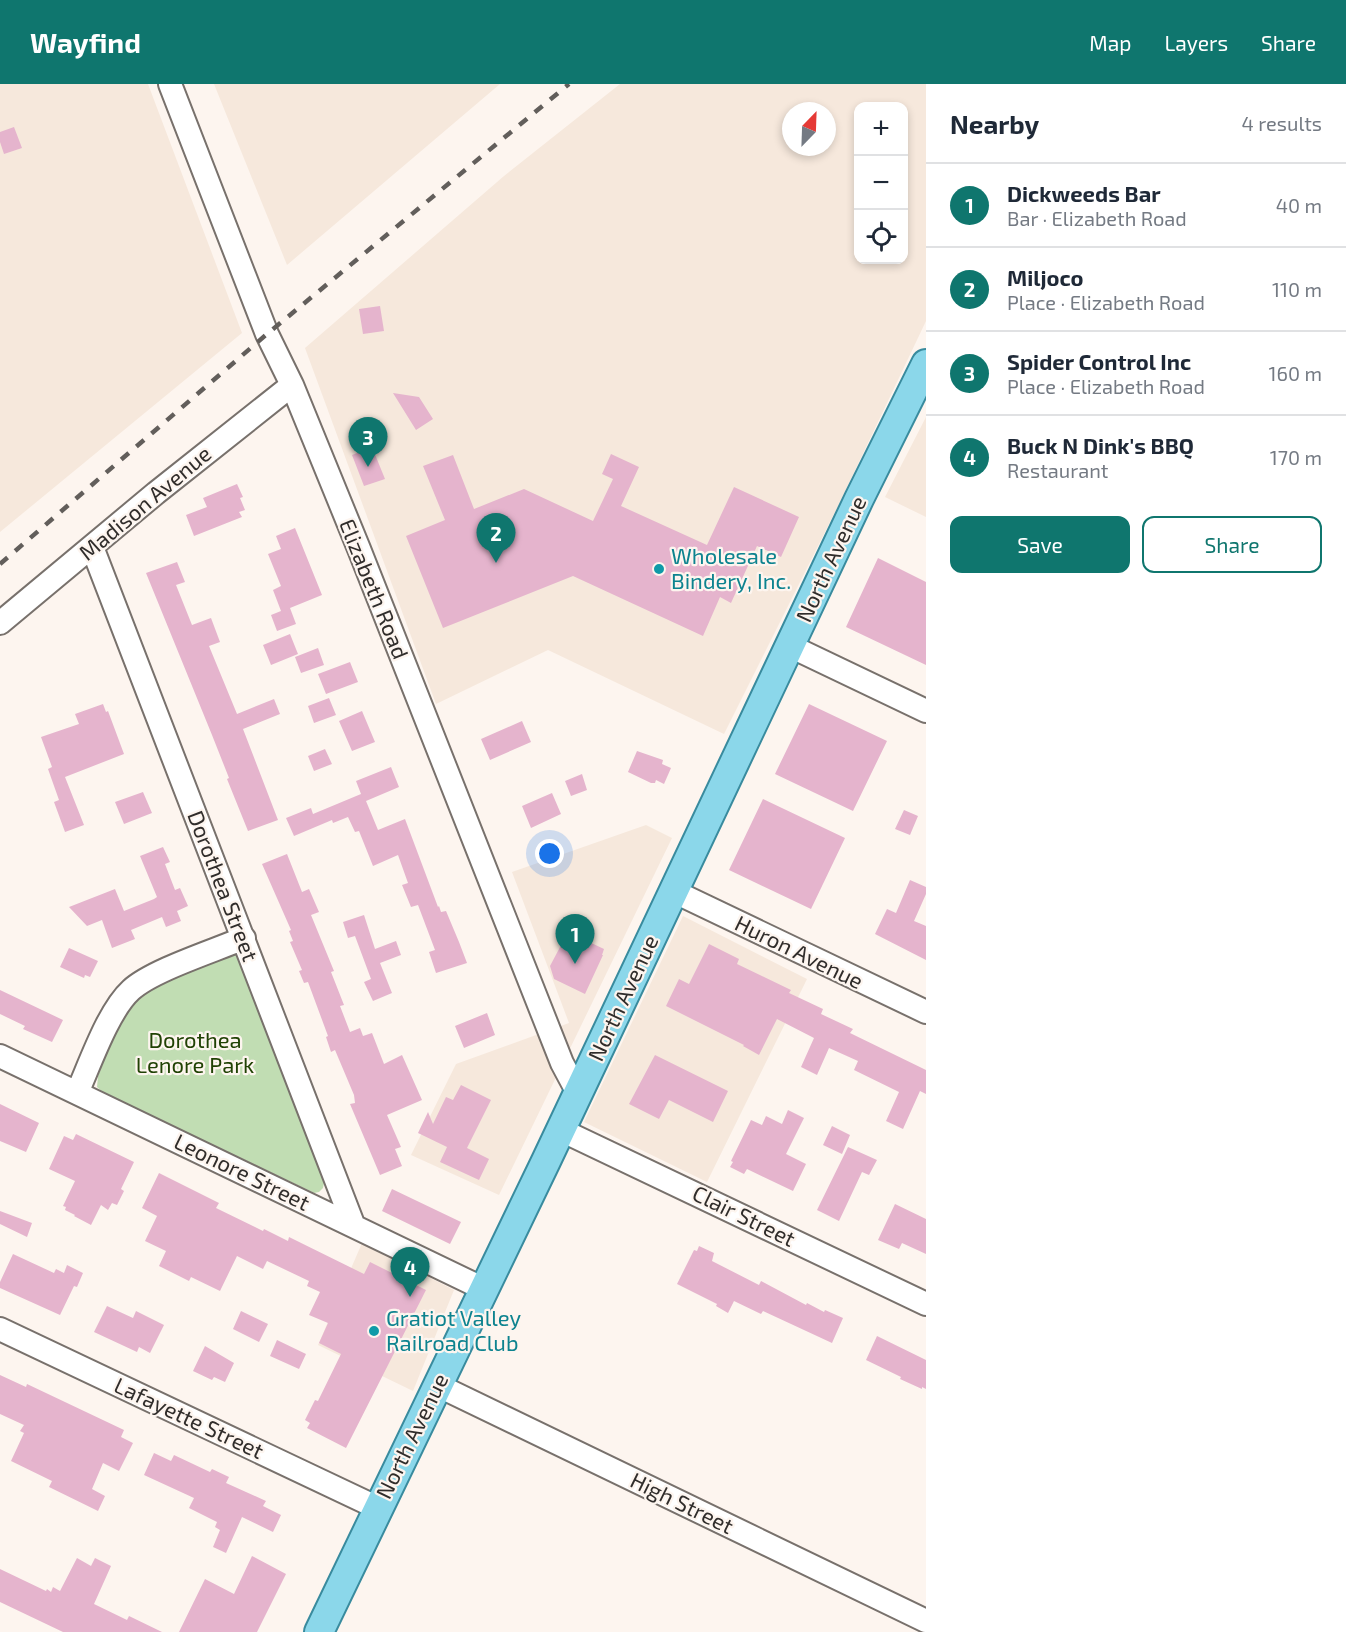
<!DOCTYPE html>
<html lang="en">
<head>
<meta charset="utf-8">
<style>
  :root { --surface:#fff; --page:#f2f2f3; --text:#1f2937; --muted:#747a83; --line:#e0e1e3; --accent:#0f766e }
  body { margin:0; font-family:"Exo 2",sans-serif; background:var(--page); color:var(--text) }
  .controls { position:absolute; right:18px; top:18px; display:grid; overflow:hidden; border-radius:12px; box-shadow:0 3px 9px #0003 }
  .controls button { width:54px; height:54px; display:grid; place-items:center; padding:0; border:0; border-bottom:2px solid var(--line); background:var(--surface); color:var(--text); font:30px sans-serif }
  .compass { position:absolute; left:782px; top:18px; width:54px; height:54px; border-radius:50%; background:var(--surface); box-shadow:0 3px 9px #0003; rotate:23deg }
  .you { position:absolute; left:550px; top:770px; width:21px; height:21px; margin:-15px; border:4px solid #fff; border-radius:50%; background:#1a73e8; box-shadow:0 0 0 9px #1a73e833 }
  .badge { display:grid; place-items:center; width:39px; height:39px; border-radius:50%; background:var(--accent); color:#fff; font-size:20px; font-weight:700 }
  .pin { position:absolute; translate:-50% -50px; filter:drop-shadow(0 2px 3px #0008) }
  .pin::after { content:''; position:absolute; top:32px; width:21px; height:18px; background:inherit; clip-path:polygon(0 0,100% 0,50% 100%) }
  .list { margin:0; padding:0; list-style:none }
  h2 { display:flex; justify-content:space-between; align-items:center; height:78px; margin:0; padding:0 24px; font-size:26px }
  h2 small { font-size:20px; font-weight:400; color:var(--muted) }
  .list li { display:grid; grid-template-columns:39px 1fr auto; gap:18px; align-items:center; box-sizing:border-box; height:84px; padding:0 24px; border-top:2px solid var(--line) }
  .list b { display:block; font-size:22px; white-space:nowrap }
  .list p { margin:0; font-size:20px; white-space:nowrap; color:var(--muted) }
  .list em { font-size:20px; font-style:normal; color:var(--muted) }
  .actions { display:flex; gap:12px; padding:18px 24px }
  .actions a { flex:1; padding:14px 0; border:2px solid var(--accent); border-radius:12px; text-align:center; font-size:21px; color:var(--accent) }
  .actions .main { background:var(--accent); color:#fff }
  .icon { flex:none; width:33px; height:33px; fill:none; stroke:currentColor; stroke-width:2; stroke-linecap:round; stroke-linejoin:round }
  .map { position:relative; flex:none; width:926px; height:1548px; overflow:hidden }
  header { display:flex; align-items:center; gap:36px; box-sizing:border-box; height:84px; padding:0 30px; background:var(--accent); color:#fff }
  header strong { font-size:28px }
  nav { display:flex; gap:33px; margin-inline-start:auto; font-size:21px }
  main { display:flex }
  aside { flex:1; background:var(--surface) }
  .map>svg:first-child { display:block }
  .built { fill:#f6e8dc; fill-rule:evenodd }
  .green { fill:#c1ddb3 }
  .building { fill:#e5b4cd }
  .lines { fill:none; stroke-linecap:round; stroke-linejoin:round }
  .minor-casing { stroke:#78716c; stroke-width:26 }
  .major-casing { stroke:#398b9e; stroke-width:32 }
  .minor { stroke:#fff; stroke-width:22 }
  .major { stroke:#8bd7ea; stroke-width:28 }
  .rail { stroke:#625e5b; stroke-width:4.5; stroke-dasharray:10 10; stroke-linecap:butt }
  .culture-dot { fill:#0f9aa8; stroke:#fdf5ef; stroke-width:2 }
  .labels { text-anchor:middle; stroke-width:4.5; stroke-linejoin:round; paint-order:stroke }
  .street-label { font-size:22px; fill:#302d2b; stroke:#fdf5ef }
  .culture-label { font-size:22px; fill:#0d838f; stroke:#fdf5ef; text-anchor:start }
  .park-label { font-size:22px; fill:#204204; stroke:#fdf5ef }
</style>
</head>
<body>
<header>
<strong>Wayfind</strong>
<nav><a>Map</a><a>Layers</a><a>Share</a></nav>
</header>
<main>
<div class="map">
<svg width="926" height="1548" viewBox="0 0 926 1548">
  <rect width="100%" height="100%" fill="#fdf5ef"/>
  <path class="built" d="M0,0H148L242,249L0,448Z
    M214,0H500L287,181Z
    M620,0H926V237L839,420L724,650L548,566L436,620L305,264L504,92ZM858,22H904V176H858ZM791,27H827V63H791Z
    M926,333V433L885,413Z
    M646,741L672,754L499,1111L411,1071L456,980L569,939L512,788Z
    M683,832L807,895L707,1098L584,1038Z
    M362,1159L454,1206L413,1307L318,1261Z"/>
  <path class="green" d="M228,871H235L240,875L325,1094L323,1104L319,1108L314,1109L306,1105L105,1010L97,1003L98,992C106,973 117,939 130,924C151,898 198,884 228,871Z"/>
  <path class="building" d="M14,43L22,64L4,70L0,58V48Z
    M380,222L384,247L363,250L359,225Z
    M393,309L419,313L433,335L416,346Z
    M372,363L385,395L364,402L352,371Z
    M611,370L639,383L621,422L707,461L734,403L799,433L781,473L757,462L731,519L720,513L703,552L573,492L443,544L406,452L445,436L423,382L453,371L474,425L524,405L593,437L613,395L602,390Z
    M237,400L243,413L240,414L245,426L239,428L242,433L194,452L186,431L207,423L203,414Z
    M295,444L322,511L290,524L296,540L277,547L271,531L281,527L273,506L281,502L268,470L281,465L276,452Z
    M878,474L926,498V581L846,543Z
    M177,478L185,498L176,501L192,541L211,534L220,558L209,562L237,630L274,615L280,630L243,645L278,736L248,747L227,695L229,694L212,651L146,489Z
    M290,550L298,570L271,581L263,561Z
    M318,564L324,581L301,589L295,573Z
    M350,578L358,598L326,610L318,590Z
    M329,614L336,631L314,639L308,622Z
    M103,620L106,628L108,627L124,670L65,693L84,741L65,748L54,718L59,716L48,685L52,683L41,653L79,640L75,630Z
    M809,620L887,657L853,727L775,690Z
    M362,627L375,658L352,667L339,637Z
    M522,637L531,658L490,676L481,655Z
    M325,665L332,680L314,687L308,672Z
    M637,667L663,676L662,680L671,684L664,700L656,696L655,699H651L628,688Z
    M391,683L399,703L366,717L378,746L405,735L438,823L439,822L441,828L446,827L459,858L467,879L436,889L429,868L435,866L418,821L411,823L402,801L408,799L398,771L373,782L359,747L355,748L348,733L333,739L332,736L294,752L286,734L311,724L313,730L361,710L356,697Z
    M582,690L587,706L571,712L565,697Z
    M143,708L152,729L124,740L115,718Z
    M552,709L561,730L531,744L522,722Z
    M763,715L845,754L811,825L729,786Z
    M904,726L918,732L910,751L895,745Z
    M163,763L170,778L165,780L175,806L180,804L188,822L177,827L181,837L166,843L162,833L131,846L135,855L112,864L102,836L87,842L69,823L115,805L124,827L154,815L157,813L140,772Z
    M287,770L302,808L309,805L319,828L311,831L334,887L331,888L344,921L340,922L350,948L360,944L363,952L372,949L384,980L402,971L422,1016L387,1031L401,1063L395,1065L402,1082L380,1091L350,1020L355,1019L354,1011L335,966L331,968L326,953L328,952L308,898L304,899L299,887L302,886L290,858L293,857L289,847L291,846L262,780Z
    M910,796L926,803V810L914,837L926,842V876L875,850L887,825L896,829Z
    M364,831L375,865L396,857L401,871L380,879L392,909L373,917L364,898L371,895L355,852L348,854L343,838Z
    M568,848L604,865L602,871H603L585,910L554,895L550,882Z
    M709,860L739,875L737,880L791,906L789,909L823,925L821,930L853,945L850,949L926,986V1010L920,1007L903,1045L886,1037L899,1008L854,986L858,977L829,964L817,991L801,983L814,954L777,935L759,971L743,962L744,961L666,922L679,895L689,900Z
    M69,864L98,877L90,893L85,891L84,894L60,883Z
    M0,906L63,936L52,958L23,945L25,942L0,930Z
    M487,929L495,951L464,964L455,942Z
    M655,971L728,1007L713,1038L669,1016L659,1035L629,1020Z
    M461,1001L491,1016L467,1064L489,1075L479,1096L440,1078L447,1063L418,1049L428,1028L433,1040L446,1013L453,1016Z
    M0,1020L39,1039L26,1068L0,1057Z
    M788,1026L804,1034L786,1070L806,1080L793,1107L747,1085L744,1090L730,1083L733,1078L731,1077L751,1036L762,1041L766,1032L782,1040Z
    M832,1042L850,1051L842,1070L823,1061Z
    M76,1050L134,1078L121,1105L124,1107L117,1121L112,1119L108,1126L101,1121L91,1141L74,1132L75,1131L65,1126L66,1123L63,1122L75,1097L49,1085L64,1052L73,1056Z
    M848,1063L877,1076L869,1091L862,1088L839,1137L817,1126Z
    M159,1089L219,1119L216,1124L263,1147L264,1145L288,1157L289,1153L364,1190L370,1178L426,1206L346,1364L307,1344L310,1339L305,1336L315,1316L318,1317L341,1270L319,1259L328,1239L309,1231L320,1208L307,1202L309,1197L267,1177L263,1185L237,1172L220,1207L191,1193L189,1197L159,1182L166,1167L145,1157L157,1132L142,1124Z
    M392,1105L461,1138L450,1160L382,1127Z
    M895,1120L926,1135V1170L902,1159L899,1165L878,1156Z
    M0,1127L32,1139L27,1153L0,1140Z
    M699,1162L714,1169L712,1177L759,1201L761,1197L806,1221L807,1219L824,1228L825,1226L843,1234L832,1259L763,1227L761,1230L734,1217L728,1229L716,1222L717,1220L677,1200L694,1166L697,1167Z
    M13,1170L54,1189L56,1185L64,1189L67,1181L83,1189L77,1203L74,1202L60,1231L0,1204V1198Z
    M107,1222L133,1234L136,1227L164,1241L150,1269L139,1263L137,1268L94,1248Z
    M241,1227L268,1240L259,1258L233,1245Z
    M877,1252L926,1276V1305L922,1303V1305L900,1295L901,1293L866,1276Z
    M277,1256L306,1270L299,1285L270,1272Z
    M205,1262L234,1279L225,1298L214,1293L212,1296L193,1287Z
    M0,1291L26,1303L27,1300L124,1346L121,1353L133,1359L119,1387L103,1379L92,1405L105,1412L98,1427L49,1403L52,1397L11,1377L24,1349L20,1347L24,1341L0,1330Z
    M154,1369L171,1377L174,1371L210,1388L212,1385L229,1393L226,1399L266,1417L263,1422L281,1431L273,1448L242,1433L226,1469L213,1463L220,1446L215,1443L217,1438L189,1424L194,1414L144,1391Z
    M252,1472L286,1490L257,1548H179L205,1495L234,1510Z
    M77,1474L91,1482L95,1474L111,1482L94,1520L127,1536L129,1532L162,1548H63L0,1518V1485L46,1507L47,1505L51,1508L53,1503L60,1507Z"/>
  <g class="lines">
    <g class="minor-casing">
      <path id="minor" d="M170,0L267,250L292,301L359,465L562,979L578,1009
        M92,463L353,1140
        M0,539L156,409L292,301
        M790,562L926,627
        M673,807L926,928
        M0,972L484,1205
        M77,1009C90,980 108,927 131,906C153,886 214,867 244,854
        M561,1046L926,1220
        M0,1245L378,1424
        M437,1301L926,1537"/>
    </g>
    <g class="major-casing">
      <path id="major" d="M319,1548L546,1077L859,415L926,280"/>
    </g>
    <use href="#minor" class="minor"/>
    <use href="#major" class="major"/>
    <path class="rail" d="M0,480L267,250L569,0"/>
  </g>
  <g class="culture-dot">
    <circle cx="659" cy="485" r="6"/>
    <circle cx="374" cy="1247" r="6"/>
  </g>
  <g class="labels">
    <g class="street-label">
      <text transform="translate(145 419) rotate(-40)" y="8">Madison Avenue</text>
      <text transform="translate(831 475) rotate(-65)" y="8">North Avenue</text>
      <text transform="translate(374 505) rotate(68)" y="8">Elizabeth Road</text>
      <text transform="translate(223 802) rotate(69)" y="8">Dorothea Street</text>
      <text transform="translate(799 868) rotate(26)" y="8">Huron Avenue</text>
      <text transform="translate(623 914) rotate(-65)" y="8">North Avenue</text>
      <text transform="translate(242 1088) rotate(26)" y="8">Leonore Street</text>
      <text transform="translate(744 1132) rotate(26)" y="8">Clair Street</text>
      <text transform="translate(189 1334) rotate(25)" y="8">Lafayette Street</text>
      <text transform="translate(412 1352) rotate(-64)" y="8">North Avenue</text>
      <text transform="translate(682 1419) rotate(26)" y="8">High Street</text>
    </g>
    <g class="culture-label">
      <text x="671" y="480">Wholesale<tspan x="671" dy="25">Bindery, Inc.</tspan></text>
      <text x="386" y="1242">Gratiot Valley<tspan x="386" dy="25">Railroad Club</tspan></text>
    </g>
    <g class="park-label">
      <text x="195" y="964">Dorothea<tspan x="195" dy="25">Lenore Park</tspan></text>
    </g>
  </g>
</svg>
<div class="controls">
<button>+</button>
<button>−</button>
<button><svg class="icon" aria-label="locate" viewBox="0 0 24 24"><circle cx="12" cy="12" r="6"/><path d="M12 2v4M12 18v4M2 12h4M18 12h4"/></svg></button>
</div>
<svg class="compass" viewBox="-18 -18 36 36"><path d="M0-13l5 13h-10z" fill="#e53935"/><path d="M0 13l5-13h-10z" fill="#747a83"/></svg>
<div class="you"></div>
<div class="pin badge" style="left:575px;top:880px">1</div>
<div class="pin badge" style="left:496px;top:479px">2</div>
<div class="pin badge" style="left:368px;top:383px">3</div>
<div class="pin badge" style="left:410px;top:1213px">4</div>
</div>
<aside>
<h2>Nearby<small>4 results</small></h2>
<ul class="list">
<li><span class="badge">1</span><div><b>Dickweeds Bar</b><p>Bar · Elizabeth Road</p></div><em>40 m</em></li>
<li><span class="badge">2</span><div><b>Miljoco</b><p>Place · Elizabeth Road</p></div><em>110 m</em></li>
<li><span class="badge">3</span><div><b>Spider Control Inc</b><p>Place · Elizabeth Road</p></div><em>160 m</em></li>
<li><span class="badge">4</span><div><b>Buck N Dink's BBQ</b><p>Restaurant</p></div><em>170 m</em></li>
</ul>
<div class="actions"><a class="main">Save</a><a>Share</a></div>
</aside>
</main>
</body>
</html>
